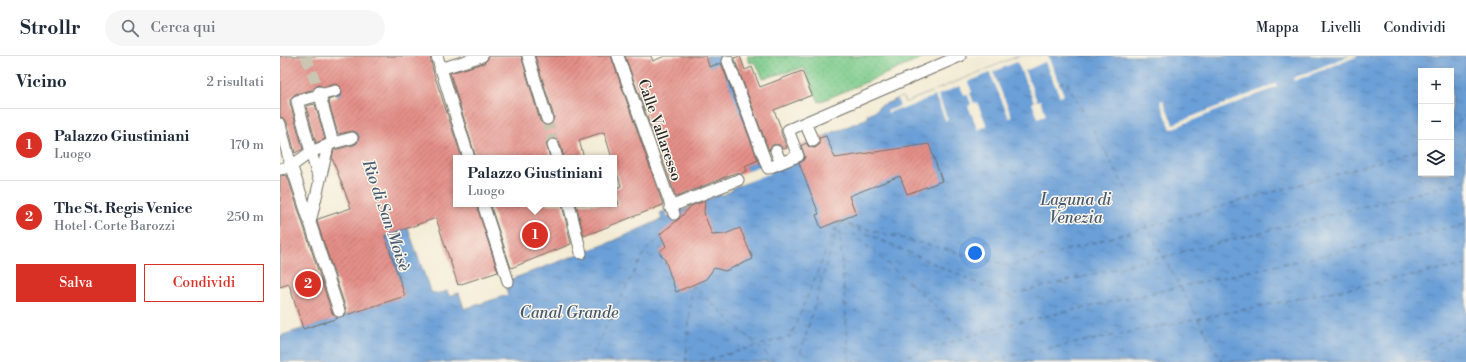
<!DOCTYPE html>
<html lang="it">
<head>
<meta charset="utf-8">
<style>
  :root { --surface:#fff; --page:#f6f6f7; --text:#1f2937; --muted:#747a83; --line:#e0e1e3; --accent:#d93025 }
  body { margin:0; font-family:"Libre Bodoni",serif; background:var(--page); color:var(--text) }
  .controls { position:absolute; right:12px; top:12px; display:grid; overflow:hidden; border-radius:0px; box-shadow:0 4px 16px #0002 }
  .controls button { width:36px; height:36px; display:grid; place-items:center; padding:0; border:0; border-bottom:1px solid var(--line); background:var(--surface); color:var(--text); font:20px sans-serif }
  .you { position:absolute; left:695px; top:197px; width:14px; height:14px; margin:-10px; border:3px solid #fff; border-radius:50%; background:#1a73e8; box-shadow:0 0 0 6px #1a73e833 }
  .badge { display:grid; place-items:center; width:26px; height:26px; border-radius:50%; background:var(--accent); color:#fff; font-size:13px; font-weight:700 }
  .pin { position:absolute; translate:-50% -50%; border:2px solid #fff; box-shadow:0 1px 4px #0006 }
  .popup { position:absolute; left:173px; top:99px; width:164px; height:52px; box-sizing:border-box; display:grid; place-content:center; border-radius:0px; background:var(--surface); filter:drop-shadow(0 1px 3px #0005); font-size:13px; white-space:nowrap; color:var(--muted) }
  .popup b { font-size:15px; color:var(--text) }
  .popup::after { content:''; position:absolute; left:50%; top:100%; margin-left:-8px; border:8px solid transparent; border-top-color:var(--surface) }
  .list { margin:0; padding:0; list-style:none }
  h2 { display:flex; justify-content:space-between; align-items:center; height:52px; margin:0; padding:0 16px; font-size:17px }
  h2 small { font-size:13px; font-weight:400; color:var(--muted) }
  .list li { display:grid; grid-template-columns:26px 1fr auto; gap:12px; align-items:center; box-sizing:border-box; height:72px; padding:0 16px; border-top:1px solid var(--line) }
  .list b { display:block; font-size:15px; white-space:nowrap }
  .list p { margin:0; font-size:13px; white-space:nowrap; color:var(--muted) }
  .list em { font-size:13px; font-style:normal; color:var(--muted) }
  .actions { display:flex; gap:8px; padding:12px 16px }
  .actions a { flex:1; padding:9px 0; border:1px solid var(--accent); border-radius:0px; text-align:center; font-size:14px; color:var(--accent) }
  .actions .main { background:var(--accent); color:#fff }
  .icon { flex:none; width:22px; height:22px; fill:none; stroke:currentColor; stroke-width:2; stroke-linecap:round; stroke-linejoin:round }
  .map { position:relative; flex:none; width:1186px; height:306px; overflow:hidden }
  header { display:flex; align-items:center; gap:24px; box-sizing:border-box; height:56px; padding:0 20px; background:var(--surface); border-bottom:1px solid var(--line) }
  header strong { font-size:19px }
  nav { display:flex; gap:22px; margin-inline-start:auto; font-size:14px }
  .search { width:280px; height:36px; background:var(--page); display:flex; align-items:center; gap:10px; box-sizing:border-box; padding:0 14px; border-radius:22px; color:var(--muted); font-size:15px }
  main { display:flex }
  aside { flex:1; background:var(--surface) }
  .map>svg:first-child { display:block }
  .green { fill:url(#green-dots); stroke:#547b5c }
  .water { fill:url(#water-ripples); stroke:#4b6581; fill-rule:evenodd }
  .pier { fill:#f3ebd4 }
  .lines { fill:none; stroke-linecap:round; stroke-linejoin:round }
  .ferry { stroke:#455970; stroke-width:1; stroke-dasharray:5 4; stroke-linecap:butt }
  .building { fill:url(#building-hatch) }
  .pedestrian-tunnel { stroke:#cbc5b2; stroke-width:11; stroke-dasharray:11 5.5; stroke-linecap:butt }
  .pedestrian-casing { stroke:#716e66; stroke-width:13 }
  .pedestrian { stroke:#fff; stroke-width:11 }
  .labels { text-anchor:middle; stroke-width:3; stroke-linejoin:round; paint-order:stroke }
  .street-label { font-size:15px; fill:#2b2b2b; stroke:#fbf7ec }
  .water-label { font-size:16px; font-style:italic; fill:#455970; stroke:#fbf7ec }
</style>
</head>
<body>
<header>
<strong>Strollr</strong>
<div class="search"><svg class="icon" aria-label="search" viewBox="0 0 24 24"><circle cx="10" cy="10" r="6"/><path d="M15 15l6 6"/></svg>Cerca qui</div>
<nav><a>Mappa</a><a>Livelli</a><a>Condividi</a></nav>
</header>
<main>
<aside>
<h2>Vicino<small>2 risultati</small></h2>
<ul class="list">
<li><span class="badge">1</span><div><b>Palazzo Giustiniani</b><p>Luogo</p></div><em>170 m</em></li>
<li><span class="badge">2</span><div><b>The St. Regis Venice</b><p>Hotel · Corte Barozzi</p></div><em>250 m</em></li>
</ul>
<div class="actions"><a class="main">Salva</a><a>Condividi</a></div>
</aside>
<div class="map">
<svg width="1186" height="306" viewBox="0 0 1186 306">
  <defs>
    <pattern id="green-dots" width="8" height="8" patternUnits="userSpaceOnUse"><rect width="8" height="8" fill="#7ccb8c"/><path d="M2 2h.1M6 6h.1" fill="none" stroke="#6bae79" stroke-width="1.8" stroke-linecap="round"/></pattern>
    <pattern id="water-ripples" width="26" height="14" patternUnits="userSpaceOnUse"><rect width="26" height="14" fill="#6b9fd7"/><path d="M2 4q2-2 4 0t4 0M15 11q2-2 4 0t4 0" fill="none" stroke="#5882af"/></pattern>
    <pattern id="building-hatch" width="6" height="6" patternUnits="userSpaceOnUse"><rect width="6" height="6" fill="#e48f88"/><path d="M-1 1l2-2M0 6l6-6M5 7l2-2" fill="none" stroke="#b9756f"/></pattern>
  </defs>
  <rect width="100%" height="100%" fill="#fbf7ec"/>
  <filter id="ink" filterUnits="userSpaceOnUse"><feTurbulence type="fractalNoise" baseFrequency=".025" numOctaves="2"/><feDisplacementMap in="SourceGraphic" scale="8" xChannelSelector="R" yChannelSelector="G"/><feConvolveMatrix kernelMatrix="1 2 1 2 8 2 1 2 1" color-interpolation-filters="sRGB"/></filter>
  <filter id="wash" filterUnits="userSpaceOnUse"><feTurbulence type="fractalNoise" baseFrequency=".012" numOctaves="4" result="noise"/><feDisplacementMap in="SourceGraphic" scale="16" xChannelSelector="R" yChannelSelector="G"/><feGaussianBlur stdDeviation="0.9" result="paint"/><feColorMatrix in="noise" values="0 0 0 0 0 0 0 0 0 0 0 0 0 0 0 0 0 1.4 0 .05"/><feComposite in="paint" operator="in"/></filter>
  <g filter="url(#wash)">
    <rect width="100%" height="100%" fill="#f3ebd4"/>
    <path class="green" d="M467,0H648L539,46L524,12L483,22L476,7L469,6Z"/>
    <path class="water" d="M45,0L115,136L150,235C156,239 161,237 167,235L169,240L179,237L184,253L228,239L224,226L329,187L382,163L380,157L385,155L388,161L440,138L441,140L453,134L452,132L470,125L426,0H443L488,117L523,103L518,91L588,62L587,59L598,53V51L622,41L625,47L739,0H1186V306H0V280L125,240L72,84ZM1141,15H1171V117H1141Z"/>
    <path class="pier" d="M739,0H768L784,39L780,41L765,6L745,15L757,45L760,44L766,59L758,62L752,47L754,46L737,6L713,16L732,61L729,62L710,17L688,26L692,36L690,37L694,47L697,46L707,70L698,74L688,50L691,48L687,38L684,39L680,30L658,39L668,64L666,65L655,40L621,54L620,52L608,57L607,55L620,50L617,43L622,41L625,47Z
      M1069,0H1078L1014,25L1013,22Z
      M996,28L997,31L891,73L880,45L883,44L893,68Z
      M486,107L490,117L460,129L459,127L467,124L465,116Z"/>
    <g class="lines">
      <path class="ferry" d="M779,27L786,25L942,306
        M1171,73L1186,59
        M559,165L716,303L1186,209
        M559,166L730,210L1141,94
        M559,166L569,306
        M561,166L726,240L1174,128L1186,123
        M412,229L495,306
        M308,306L365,195L382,180
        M406,306L412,229
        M420,306L511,280L558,166
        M518,306L557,172
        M610,306L721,270L1186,168
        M1126,306L1186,272"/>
    </g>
    <g id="blocks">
      <path class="building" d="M0,0H150L153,15L182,102H176V148H196L218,216L178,229L156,162L105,180L125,240L63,260L66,257V253L37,166L38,163L71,152L52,102L54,94L74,89L77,87L79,81L77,77L73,75L58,78L48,44L60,40L62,36L60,30L56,28L44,31L38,29L32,34L15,38L10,43V47L23,93L15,97L7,66L5,63L0,61Z
        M209,0H241L260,65L266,70L272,67L274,61L255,0H331L383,149L304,180L296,148H339L334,133L341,130L334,107V102H332L324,76L299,84L304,102H284L280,87L274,82H271L266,87L270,102H196L170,17L204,7L207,4Z
        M345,0H371L373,5L385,0H426L429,11L441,7L478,104L465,110L467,115L461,118L455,117L396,141Z
        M460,0L465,14L472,11L480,31L522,15L532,39L494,54L501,72V77L507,92L503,93L500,89L494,88L490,91L489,95L454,2Z
        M35,48L45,83L36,87L26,50Z
        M546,80L555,102L649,88L662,125L627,138L620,120L569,140L576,158L541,172L536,159L539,158L519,107L523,105L525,101L521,90L526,87L529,91L535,92L539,89V82Z
        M7,119L52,257L58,262L23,273L9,228L0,231V120Z
        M425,145L424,157L432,179L445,178L460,172L473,203L445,215L434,212L426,223L396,236L385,204L379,196L386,190L380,178L399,163L411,150Z
        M210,148H282L291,188L231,212Z"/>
    </g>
  </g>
  <g filter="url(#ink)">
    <use href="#blocks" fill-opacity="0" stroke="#716e66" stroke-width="1"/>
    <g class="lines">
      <path class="pedestrian-tunnel" d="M26,0L39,36
        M267,63L273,89"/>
      <g class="pedestrian-casing">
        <path id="pedestrian" d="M157,0L189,102
          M248,0L267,63
          M338,0L394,158
          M448,5L488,112L518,100L508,74L680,0
          M160,13L202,0
          M55,35L17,45L31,96L53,87L72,82
          M39,36L53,87
          M525,67L533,85
          M0,68L8,99L59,255
          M273,89L277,102
          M496,95L501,107
          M31,96L39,124
          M0,113L10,111L31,96
          M203,148L228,225
          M289,148L301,197
          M390,151L458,124
          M30,166L48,90"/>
      </g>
      <use href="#pedestrian" class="pedestrian"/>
    </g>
  </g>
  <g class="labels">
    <g class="street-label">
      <text transform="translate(380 74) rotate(71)" y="5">Calle Vallaresso</text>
    </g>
    <g class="water-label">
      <text x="796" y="149">Laguna di<tspan x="796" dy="18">Venezia</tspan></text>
      <text transform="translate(107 159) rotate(71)" y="6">Rio di San Moisè</text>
      <text x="289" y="262">Canal Grande</text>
    </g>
  </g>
</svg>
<div class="controls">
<button>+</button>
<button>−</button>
<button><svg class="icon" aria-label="layers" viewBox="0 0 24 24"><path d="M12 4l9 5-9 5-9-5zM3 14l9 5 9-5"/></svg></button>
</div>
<div class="you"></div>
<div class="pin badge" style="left:255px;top:179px">1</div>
<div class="popup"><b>Palazzo Giustiniani</b>Luogo</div>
<div class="pin badge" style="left:28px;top:228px">2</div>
</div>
</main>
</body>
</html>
